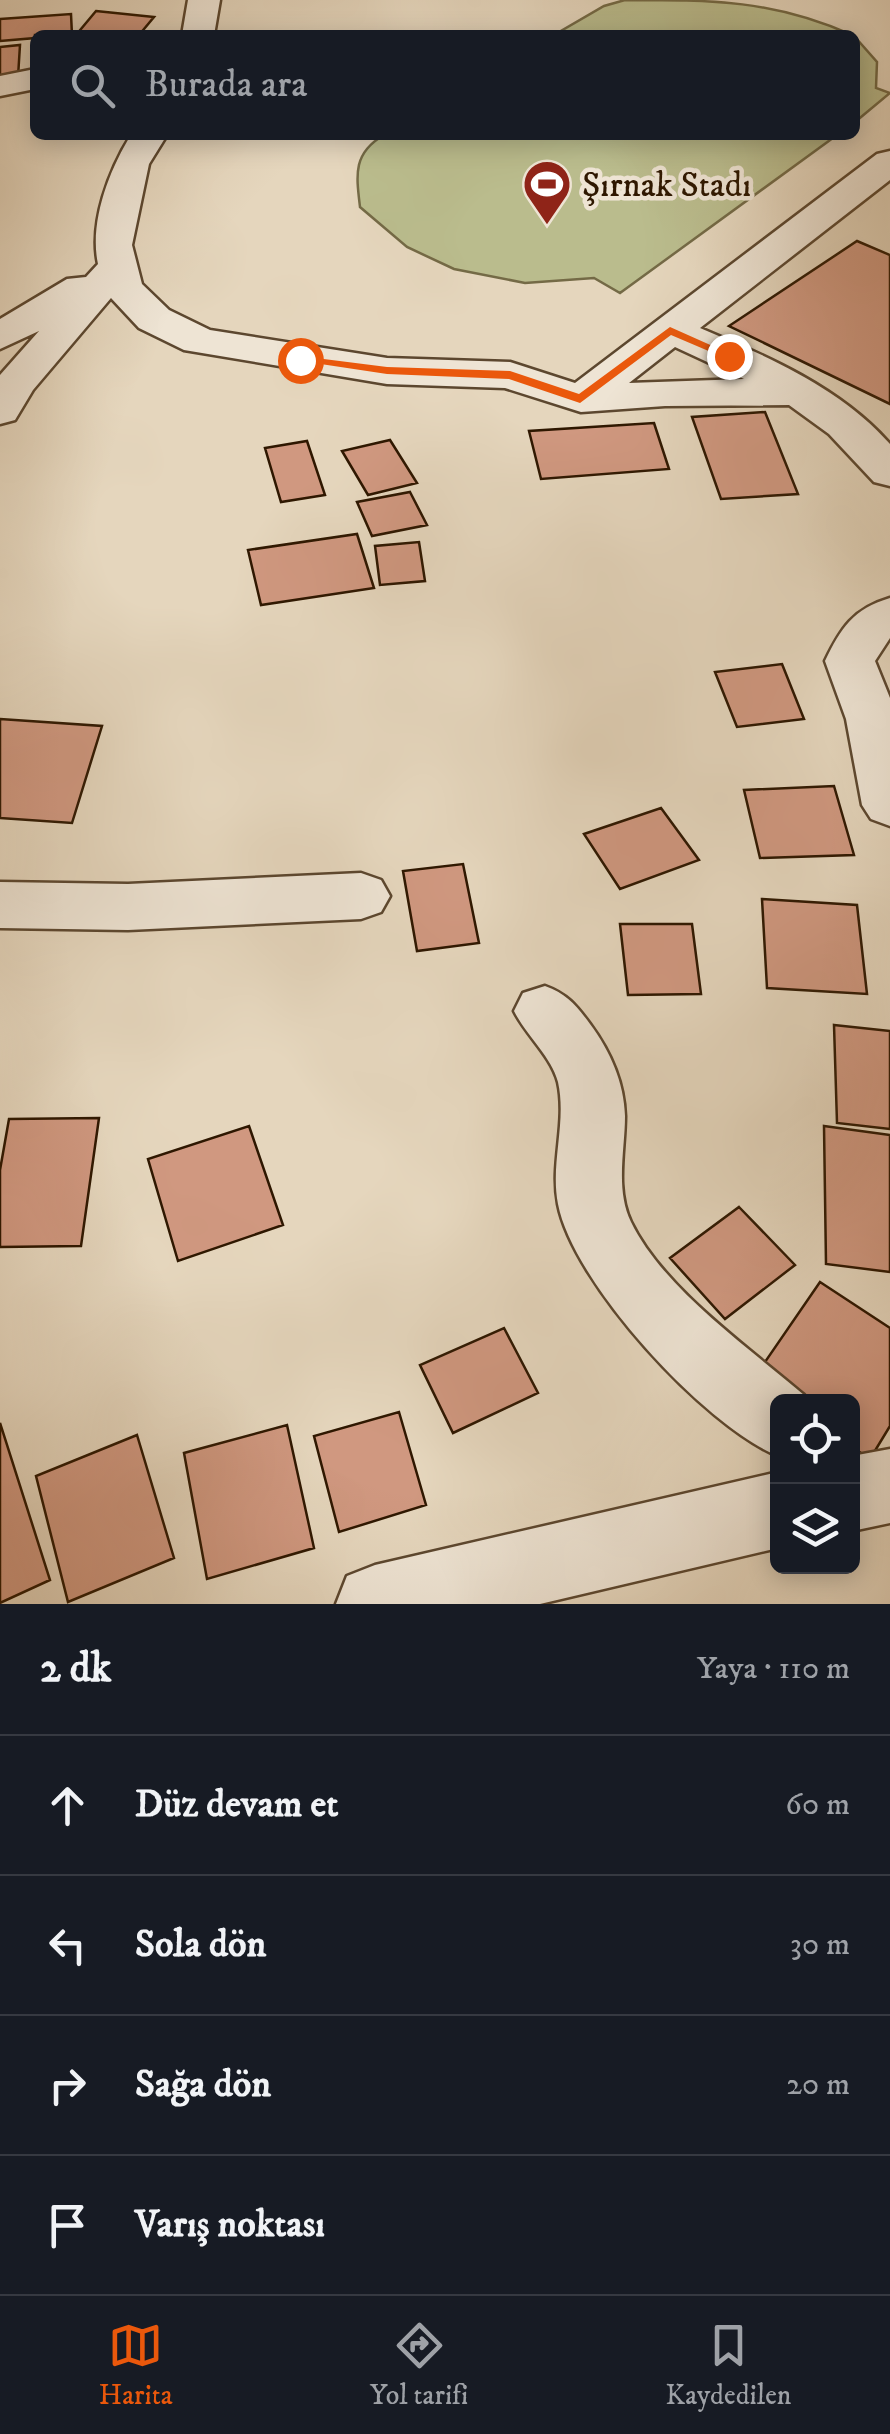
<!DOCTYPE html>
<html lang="tr">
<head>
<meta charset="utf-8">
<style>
  :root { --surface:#171b24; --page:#20242c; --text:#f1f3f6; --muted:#9ea1a6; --line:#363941; --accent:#ea580c }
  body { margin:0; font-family:"IM FELL DW Pica",serif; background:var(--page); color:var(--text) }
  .controls { position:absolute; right:30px; bottom:30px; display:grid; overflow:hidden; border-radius:15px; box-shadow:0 5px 25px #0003 }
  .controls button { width:90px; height:90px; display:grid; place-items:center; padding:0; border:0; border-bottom:2px solid var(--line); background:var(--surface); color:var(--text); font:50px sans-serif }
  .stop { position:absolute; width:30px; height:30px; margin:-22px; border:8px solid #ea580c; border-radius:50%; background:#fff }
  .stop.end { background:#ea580c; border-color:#fff; box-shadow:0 2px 10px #0008 }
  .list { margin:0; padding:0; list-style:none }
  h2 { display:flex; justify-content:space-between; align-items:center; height:130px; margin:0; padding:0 40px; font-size:42px }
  h2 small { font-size:32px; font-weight:400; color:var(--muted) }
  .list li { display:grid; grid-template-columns:65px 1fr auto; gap:30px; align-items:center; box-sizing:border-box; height:140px; padding:0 40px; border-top:2px solid var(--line) }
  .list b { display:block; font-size:38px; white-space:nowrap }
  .list em { font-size:32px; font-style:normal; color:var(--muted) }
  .icon { flex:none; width:55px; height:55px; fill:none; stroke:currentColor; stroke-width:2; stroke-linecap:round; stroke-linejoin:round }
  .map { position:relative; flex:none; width:890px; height:1604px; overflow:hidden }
  .search { position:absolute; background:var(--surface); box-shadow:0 5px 25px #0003; left:30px; right:30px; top:30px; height:110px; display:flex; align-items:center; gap:25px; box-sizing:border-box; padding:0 35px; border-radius:15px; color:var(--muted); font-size:38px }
  .sheet { height:690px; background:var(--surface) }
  nav { display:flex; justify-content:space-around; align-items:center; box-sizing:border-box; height:140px; border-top:2px solid var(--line); background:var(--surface); font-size:28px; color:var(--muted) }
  nav a { display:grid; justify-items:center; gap:5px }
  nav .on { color:var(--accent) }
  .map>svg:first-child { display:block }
  .green { fill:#babc8d; stroke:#746a46; stroke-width:2.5 }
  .building { fill:#d09880; stroke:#2e1700; stroke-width:2.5 }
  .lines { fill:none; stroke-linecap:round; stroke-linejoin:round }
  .minor-casing { stroke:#5c472f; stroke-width:5 }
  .minor { fill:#eee4d4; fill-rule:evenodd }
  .route { fill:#ea580c }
  .labels { text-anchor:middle; stroke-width:9; stroke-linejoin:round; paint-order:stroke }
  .far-poi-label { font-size:35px; fill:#2e1700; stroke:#eee4d4; text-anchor:start }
</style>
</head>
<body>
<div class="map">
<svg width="890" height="1604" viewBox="0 0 890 1604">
  <rect width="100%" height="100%" fill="#e5d6bd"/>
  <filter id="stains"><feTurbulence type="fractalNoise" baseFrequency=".002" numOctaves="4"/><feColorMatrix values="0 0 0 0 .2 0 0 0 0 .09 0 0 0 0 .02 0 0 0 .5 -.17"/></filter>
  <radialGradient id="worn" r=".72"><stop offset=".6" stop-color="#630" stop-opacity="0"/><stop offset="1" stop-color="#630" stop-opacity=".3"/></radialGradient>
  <path class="green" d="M625,0C713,0 774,0 852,35H554L604,6Z
    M855,37L877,62L876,88L890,93L855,122Z
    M384,135H837L620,293L594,278L525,283L454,269L407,247L360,207C356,174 353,153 384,135Z"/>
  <path class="building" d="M96,11L154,17L139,35H76Z
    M71,14L72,35H35V38L0,41V19Z
    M20,45L18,77L0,78V47Z
    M857,241L890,255V404L729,326Z
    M765,412L798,494L721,499L692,417Z
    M654,423L669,469L541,479L529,431Z
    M390,440L417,483L368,495L342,451Z
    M307,441L325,495L281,502L265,448Z
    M410,492L427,525L372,536L357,502Z
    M357,534L374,588L261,605L248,550Z
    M419,542L425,581L380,585L375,546Z
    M782,664L804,719L737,727L715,672Z
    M0,719L102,726L72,823L0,818Z
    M834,786L854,855L760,858L744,790Z
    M661,808L699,860L620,889L584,834Z
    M463,864L479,943L417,951L403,871Z
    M762,899L857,905L867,994L767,988Z
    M620,924H692L701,994L628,995Z
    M834,1025L890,1031V1129L837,1123Z
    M99,1118L81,1246L0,1247V1170L9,1119Z
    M249,1126L283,1225L178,1261L148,1159Z
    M824,1126L890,1135V1272L826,1264Z
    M739,1207L795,1265L725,1319L670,1258Z
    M820,1282L890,1328V1426L870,1459L852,1447V1402H788L754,1378Z
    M504,1328L538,1393L453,1433L420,1365Z
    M399,1412L426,1505L339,1532L314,1436Z
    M0,1423L50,1580L0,1603Z
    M287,1425L314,1548L207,1579L184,1453Z
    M137,1435L174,1558L68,1602L36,1476Z"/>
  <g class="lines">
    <g class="minor-casing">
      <path id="minor" d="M188,0H220L214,35H182Z
        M35,69V89L0,96V76Z
        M131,135H167L149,164L132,245L142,284L169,310L210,330L387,358L510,362L575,383L877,154L890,151V180L700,328C767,356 841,388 890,444V486L874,482L829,434L789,405L665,406L581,412L505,388L387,384L184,350L139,328L111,298L33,390L15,420L0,424V375L39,331L0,349V319L67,279L86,277L98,264C89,223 109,170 131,135ZM675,347L744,379L629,383Z
        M890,598V638L875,661L890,698V826L871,819L862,805L846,719L825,661C841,628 853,609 890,598Z
        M361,873L381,880L390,896L381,912L361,919L128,930L0,928V882L128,884Z
        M545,986C567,994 576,1005 590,1024C610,1051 624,1082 625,1116C625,1150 615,1189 631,1222C663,1288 748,1347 804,1395L807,1402H778V1456C705,1426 573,1283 558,1204C550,1163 567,1123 558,1082C551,1056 526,1035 514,1011L523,993Z
        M890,1449V1523L852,1531V1456Z
        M778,1472V1548L540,1604H336L347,1576L375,1565Z"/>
    </g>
    <use href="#minor" class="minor"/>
  </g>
  <path class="route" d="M670,327L735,356L725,358L671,335L580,403L509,379L387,374L294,360L300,356L387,367L510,371L579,394Z"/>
  <defs>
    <g id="stadium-pin" transform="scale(2.5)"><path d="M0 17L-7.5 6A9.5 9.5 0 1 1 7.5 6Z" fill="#8f2418" stroke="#eee4d4"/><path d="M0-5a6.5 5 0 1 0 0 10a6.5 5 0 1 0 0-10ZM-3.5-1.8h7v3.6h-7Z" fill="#fff"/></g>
  </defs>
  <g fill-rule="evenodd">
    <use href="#stadium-pin" x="547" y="184"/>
  </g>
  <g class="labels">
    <g class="far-poi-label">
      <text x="582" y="196">Şırnak Stadı</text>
    </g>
  </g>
  <rect width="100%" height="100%" filter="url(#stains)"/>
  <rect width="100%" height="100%" fill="url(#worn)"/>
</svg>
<div class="controls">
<button><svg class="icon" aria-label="locate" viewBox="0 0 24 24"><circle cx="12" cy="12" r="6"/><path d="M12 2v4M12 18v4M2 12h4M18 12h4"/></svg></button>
<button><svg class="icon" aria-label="layers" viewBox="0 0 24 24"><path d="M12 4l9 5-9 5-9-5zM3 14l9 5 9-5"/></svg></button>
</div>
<div class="stop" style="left:300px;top:360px"></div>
<div class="stop end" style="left:729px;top:356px"></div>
<div class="search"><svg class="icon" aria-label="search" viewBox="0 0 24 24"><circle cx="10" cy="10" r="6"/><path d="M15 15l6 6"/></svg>Burada ara</div>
</div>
<section class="sheet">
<h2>2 dk<small>Yaya · 110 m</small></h2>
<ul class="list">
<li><svg class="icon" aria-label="ahead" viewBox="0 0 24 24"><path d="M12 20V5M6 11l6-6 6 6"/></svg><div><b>Düz devam et</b></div><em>60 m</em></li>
<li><svg class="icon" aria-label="left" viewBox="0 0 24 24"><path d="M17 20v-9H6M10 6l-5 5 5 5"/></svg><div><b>Sola dön</b></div><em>30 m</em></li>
<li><svg class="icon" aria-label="right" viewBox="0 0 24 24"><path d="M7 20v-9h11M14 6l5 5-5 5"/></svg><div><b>Sağa dön</b></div><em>20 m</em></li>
<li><svg class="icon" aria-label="arrive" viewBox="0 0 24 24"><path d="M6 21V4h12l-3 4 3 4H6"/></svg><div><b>Varış noktası</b></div></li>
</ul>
</section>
<nav>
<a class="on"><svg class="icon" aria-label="map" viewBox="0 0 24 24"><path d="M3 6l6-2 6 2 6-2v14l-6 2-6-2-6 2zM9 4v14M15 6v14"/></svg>Harita</a>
<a><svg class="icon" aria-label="directions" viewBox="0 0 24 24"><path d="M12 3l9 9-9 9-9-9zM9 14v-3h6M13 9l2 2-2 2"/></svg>Yol tarifi</a>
<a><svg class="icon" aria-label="saved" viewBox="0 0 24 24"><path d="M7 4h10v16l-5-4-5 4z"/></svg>Kaydedilen</a>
</nav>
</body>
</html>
